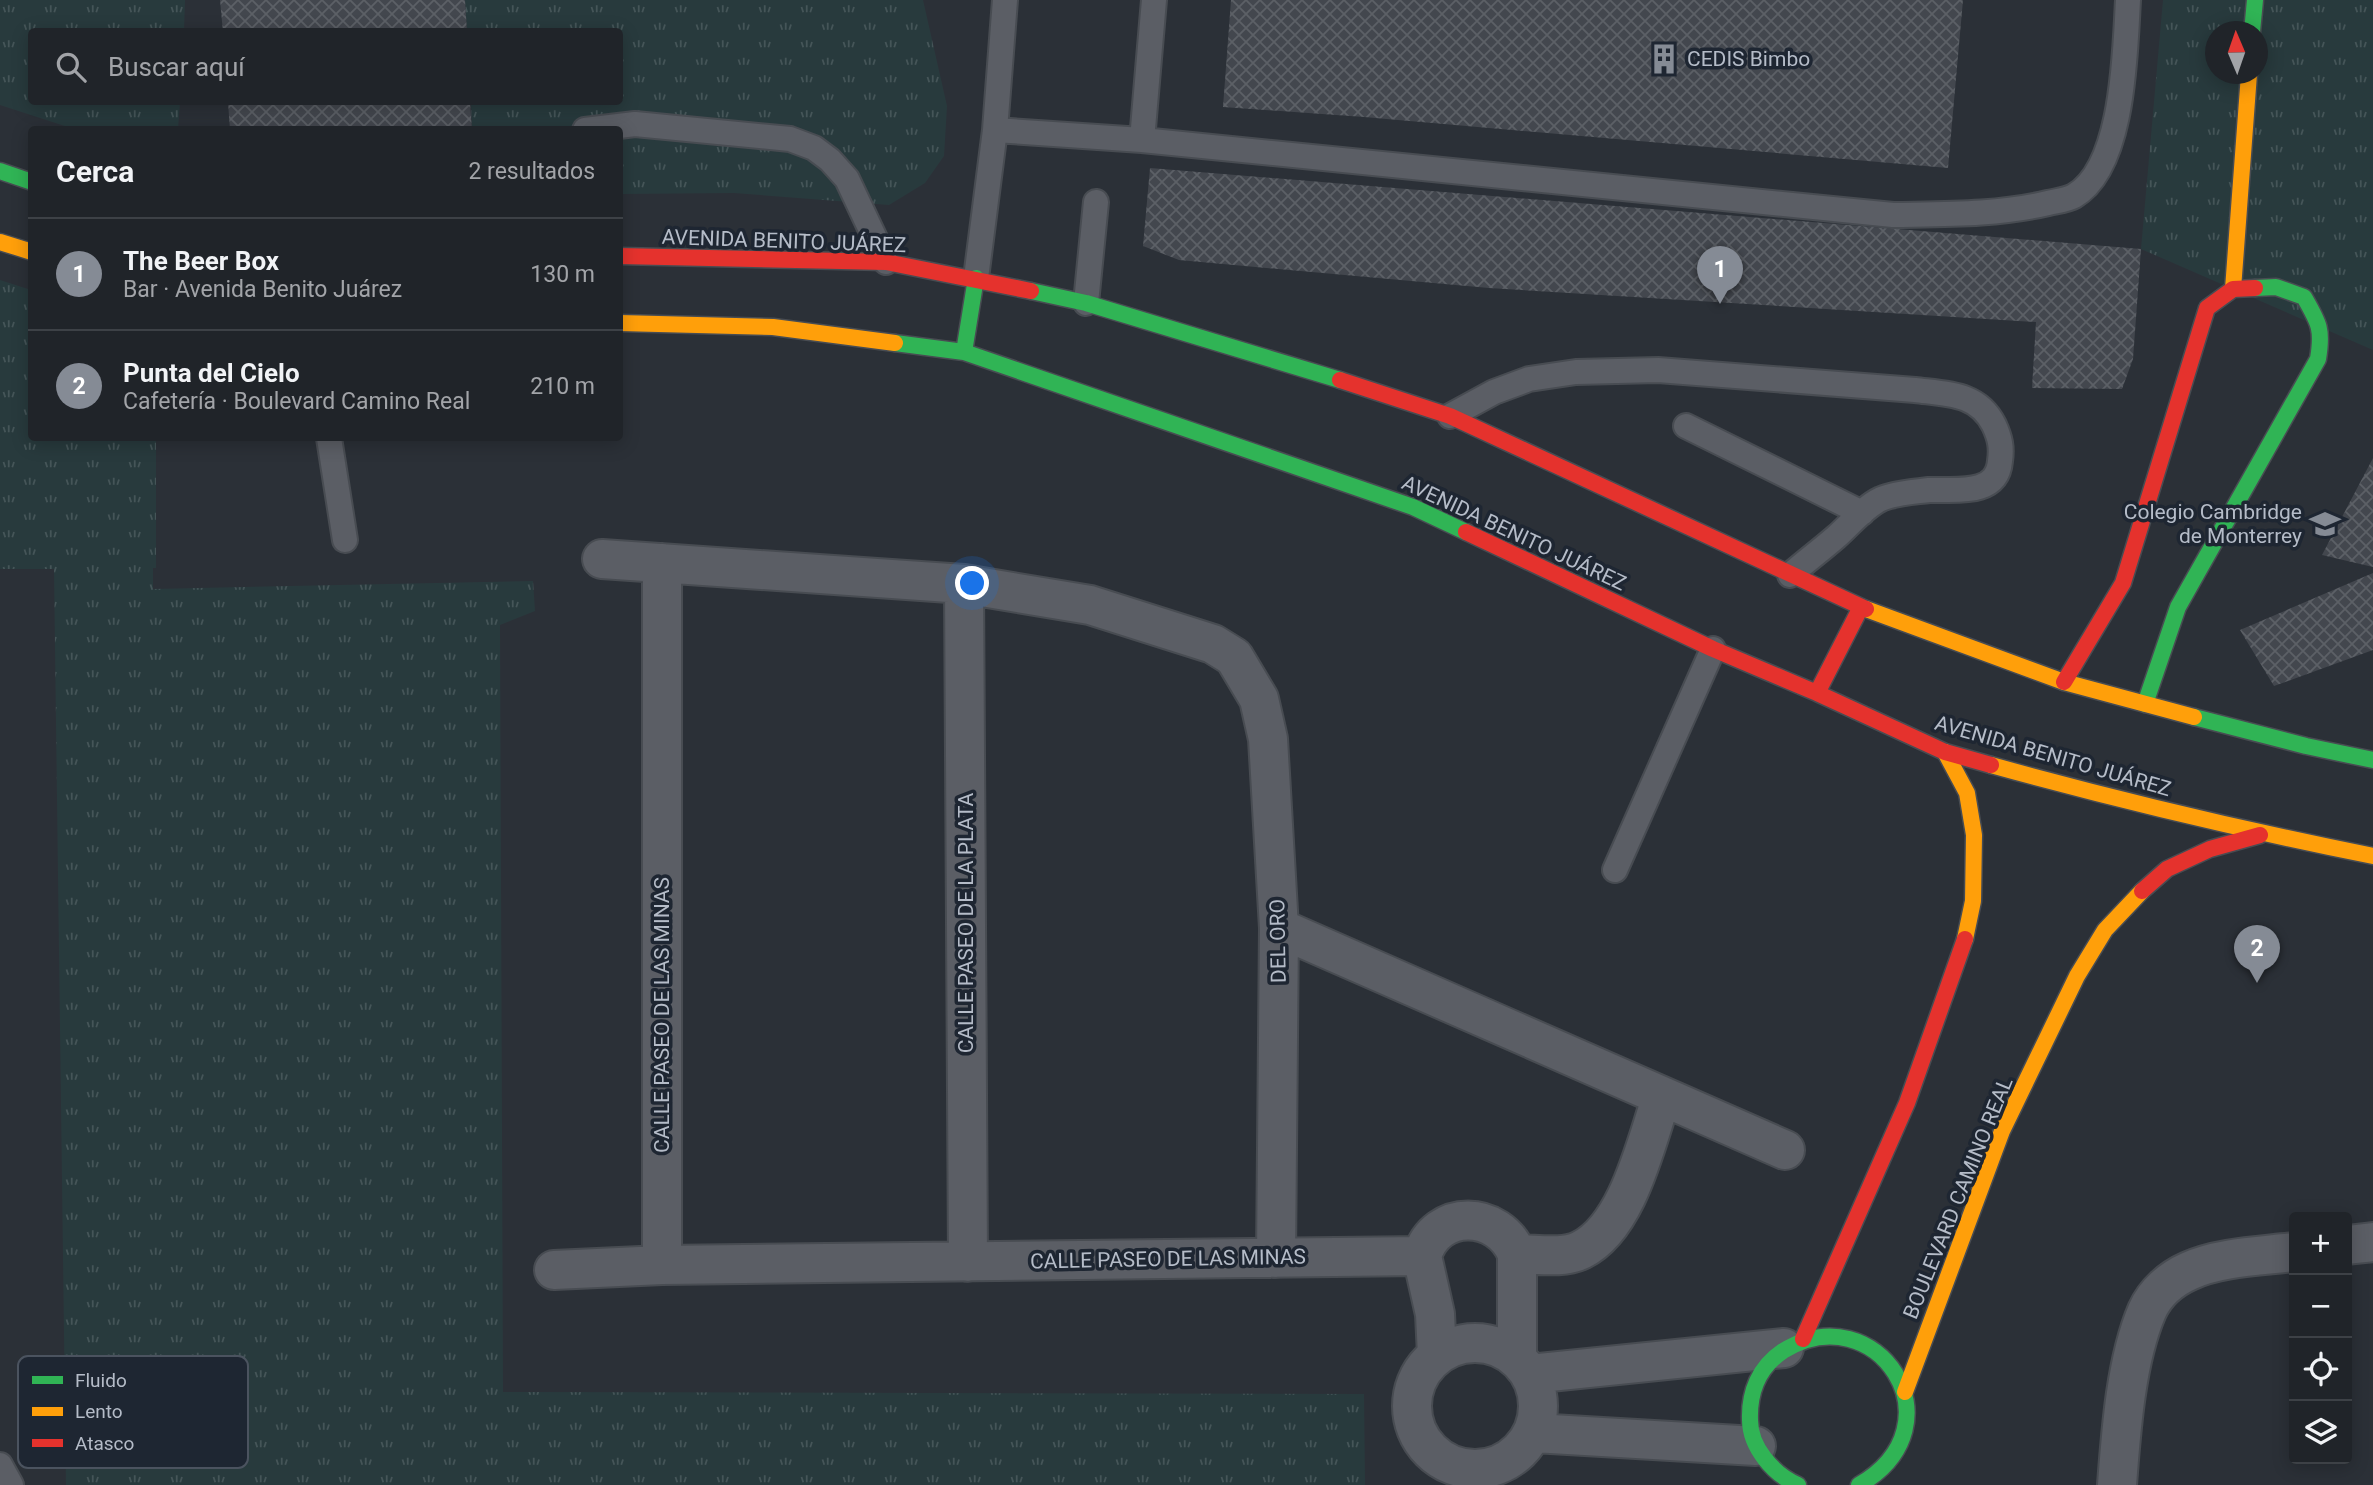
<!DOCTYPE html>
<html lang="es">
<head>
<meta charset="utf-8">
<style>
  :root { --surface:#202429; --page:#2d3035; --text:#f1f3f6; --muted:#a2a4a8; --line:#3d4146; --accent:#858b95 }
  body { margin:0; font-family:Roboto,sans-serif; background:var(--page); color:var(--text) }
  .controls { position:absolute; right:21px; bottom:21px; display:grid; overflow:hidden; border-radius:7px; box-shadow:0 4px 18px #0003 }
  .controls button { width:63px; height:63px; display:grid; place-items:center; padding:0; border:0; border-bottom:2px solid var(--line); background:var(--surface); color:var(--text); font:35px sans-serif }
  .compass { position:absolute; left:2205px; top:21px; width:63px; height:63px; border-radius:50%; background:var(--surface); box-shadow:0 4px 18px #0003; rotate:358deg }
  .you { position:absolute; left:973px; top:584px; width:24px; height:24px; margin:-18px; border:5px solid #fff; border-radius:50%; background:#1a73e8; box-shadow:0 0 0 10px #1a73e833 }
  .badge { display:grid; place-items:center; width:46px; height:46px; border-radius:50%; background:var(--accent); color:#fff; font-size:23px; font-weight:700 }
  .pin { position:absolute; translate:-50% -58px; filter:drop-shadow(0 2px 4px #0008) }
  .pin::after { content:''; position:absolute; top:37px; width:24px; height:21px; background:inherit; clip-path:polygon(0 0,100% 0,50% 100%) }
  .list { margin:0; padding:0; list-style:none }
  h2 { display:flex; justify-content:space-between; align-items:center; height:91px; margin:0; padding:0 28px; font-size:30px }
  h2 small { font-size:23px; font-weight:400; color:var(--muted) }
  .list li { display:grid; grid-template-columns:46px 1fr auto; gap:21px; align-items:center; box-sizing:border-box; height:112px; padding:0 28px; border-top:2px solid var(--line) }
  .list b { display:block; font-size:26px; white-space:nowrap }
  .list p { margin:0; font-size:23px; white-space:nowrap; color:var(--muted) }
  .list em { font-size:23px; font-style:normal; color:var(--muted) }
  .icon { flex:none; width:38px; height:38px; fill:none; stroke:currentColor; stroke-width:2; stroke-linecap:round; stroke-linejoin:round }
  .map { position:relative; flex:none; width:2373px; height:1485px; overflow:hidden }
  .search { position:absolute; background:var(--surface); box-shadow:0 4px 18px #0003; left:28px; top:28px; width:595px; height:77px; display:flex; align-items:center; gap:18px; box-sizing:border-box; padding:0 24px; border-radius:7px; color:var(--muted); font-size:26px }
  .panel { position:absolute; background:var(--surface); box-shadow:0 4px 18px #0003; left:28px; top:126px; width:595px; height:315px; border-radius:7px }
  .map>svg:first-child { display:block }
  .grass { fill:url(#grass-tufts); fill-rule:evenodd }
  .building { fill:url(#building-cross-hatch) }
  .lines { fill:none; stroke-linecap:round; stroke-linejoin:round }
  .lane-casing { stroke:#484c52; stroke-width:28 }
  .street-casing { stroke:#484c52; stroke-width:42 }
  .fast-casing { stroke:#484c52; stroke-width:19 }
  .slow-casing { stroke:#484c52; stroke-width:19 }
  .jam-casing { stroke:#484c52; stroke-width:19 }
  .lane { stroke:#5b5e65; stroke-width:24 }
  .street { stroke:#5b5e65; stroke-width:38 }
  .fast { stroke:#30b455; stroke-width:16 }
  .slow { stroke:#ff9f0a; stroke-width:16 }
  .jam { stroke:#e5322d; stroke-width:16 }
  .labels { text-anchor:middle; stroke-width:7; stroke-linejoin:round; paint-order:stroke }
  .poi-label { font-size:21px; fill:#b5bcc8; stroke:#1e2632; text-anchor:start }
  .street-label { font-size:21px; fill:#b5bcc8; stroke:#1e2632 }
  .key { fill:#1e2632; stroke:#4b535f; stroke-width:2 }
  .key-label { font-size:19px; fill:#b5bcc8 }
</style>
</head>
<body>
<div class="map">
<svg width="2373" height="1485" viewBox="0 0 2373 1485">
  <defs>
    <pattern id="grass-tufts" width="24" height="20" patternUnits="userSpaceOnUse" patternTransform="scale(1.75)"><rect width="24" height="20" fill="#283a3d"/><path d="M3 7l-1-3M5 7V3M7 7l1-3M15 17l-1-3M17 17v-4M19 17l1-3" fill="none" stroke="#455558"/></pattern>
    <pattern id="building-cross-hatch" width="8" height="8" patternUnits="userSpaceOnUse" patternTransform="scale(1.75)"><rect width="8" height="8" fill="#43474e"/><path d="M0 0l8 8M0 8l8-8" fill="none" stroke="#5c6066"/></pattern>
  </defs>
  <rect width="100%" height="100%" fill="#2b3037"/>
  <path class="grass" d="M0,0H185L184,31L32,32V102H180L178,129H74L0,105Z
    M465,0H923L947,106L944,156L925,183L889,205L734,193L620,194V130L472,129L471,102H620V32L467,31Z
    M2163,0H2373V350L2141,249ZM2216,32H2258V74H2216Z
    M0,280L31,290L32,438H156V568H153V589L533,581L535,611L500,625L503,1392L1364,1394L1365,1485H66L54,569H0Z"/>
  <path class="building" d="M220,0H465L467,32H223Z
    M1231,0H1963L1948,168L1364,117L1223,107Z
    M228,102H470L472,130H230Z
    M1150,168L2141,249L2133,359L2122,389L2032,388L2036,322L1489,288L1179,260L1143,246Z
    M2373,458V567L2322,555Z
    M2373,573V650L2274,686L2240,630Z"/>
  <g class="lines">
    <g class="lane-casing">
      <path id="lane" d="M585,130L635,124L790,139L814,148L830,160L847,179L886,262
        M995,130L1142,140L1893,215C1945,214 1997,215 2048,203C2056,201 2067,200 2074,196C2124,167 2125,52 2128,0
        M1142,140L1154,0
        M976,278L995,130L1005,0
        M1086,303L1096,202
        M1450,416L1494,392L1529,379L1576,372L1658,370L1915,390C1948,394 1978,393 1994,425C2000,438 2002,447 2000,461C1997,497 1954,489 1929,490C1914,492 1895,493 1881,499C1864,507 1850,525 1836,537C1821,550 1805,562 1790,575
        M1686,426L1862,513
        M329,438L345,540
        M1615,870L1713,649
        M0,1465L11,1485"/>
    </g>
    <g class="street-casing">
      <path id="street" d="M602,559L964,584L1090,605L1213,644L1234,657L1259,699L1268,739L1279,928L1276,1258
        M964,584L968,1262
        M1279,928L1785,1150
        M2347,1245L2373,1242
        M1422,1256L1435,1314L1437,1355
        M662,1265V563
        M554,1270L662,1265L1422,1256C1436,1208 1499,1210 1517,1254C1537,1254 1563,1259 1581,1250C1628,1227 1646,1142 1662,1096
        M1412 1406a63 63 0 1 1 126 0a63 63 0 1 1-126 0Z
        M1517,1358V1254
        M1530,1374L1784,1348
        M1534,1433L1756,1446
        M2117,1485C2121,1431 2126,1360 2147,1311C2155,1293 2171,1279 2189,1271C2219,1257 2262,1256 2294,1252"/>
    </g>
    <g class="fast-casing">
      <path id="fast" d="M2252,32L2255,0
        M0,171L32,182
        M1031,291L1086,303L1340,380
        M895,343L964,352L1413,507L1466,532
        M964,352L976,278
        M2145,704L2178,607L2318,359C2323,329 2319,323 2304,297L2276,287L2255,288
        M2194,717L2306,746L2373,760
        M1798,1485C1773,1474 1750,1447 1750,1420C1749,1392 1759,1367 1783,1351C1876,1293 1964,1424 1859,1485"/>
    </g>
    <g class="slow-casing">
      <path id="slow" d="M0,242L32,252
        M2233,289L2249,74
        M620,323L773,327L895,343
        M1866,609L2064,682L2194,717
        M1945,752L1967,793L1974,835L1973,901L1965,939
        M1991,765C2117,800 2244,830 2373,856
        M1905,1392L2002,1131L2077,976L2105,930L2142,891"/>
    </g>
    <g class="jam-casing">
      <path id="jam" d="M620,256L886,262L1031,291
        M1340,380L1450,416L1866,609
        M1466,532L1713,649L1817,693L1945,752L1991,765
        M2064,682L2123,583L2207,308L2233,289L2255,288
        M1817,693L1861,607
        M2142,891L2167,869L2210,849L2260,835
        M1803,1339L1907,1103L1965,939"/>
    </g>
    <use href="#lane" class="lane"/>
    <use href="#street" class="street"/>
    <use href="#fast" class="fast"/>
    <use href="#slow" class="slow"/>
    <use href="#jam" class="jam"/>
  </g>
  <defs>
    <g id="building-bare" transform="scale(2.415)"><path d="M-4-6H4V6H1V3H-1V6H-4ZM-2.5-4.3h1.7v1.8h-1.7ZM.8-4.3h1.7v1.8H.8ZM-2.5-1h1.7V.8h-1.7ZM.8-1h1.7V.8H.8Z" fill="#858b95" stroke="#1e2632" stroke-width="2.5" paint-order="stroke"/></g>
    <g id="school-bare" transform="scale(2.415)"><path d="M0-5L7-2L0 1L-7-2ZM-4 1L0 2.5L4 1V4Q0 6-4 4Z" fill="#858b95" stroke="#1e2632" stroke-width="2.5" paint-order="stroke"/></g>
  </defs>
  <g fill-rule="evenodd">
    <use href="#building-bare" x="1664" y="59"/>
    <use href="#school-bare" x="2325" y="524"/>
  </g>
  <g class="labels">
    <g class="poi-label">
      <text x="1687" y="66">CEDIS Bimbo</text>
      <text x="2302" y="519" text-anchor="end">Colegio Cambridge<tspan x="2302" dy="24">de Monterrey</tspan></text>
    </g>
    <g class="street-label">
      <text transform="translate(784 241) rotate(2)" y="7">AVENIDA BENITO JUÁREZ</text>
      <text transform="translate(1514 533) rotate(25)" y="7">AVENIDA BENITO JUÁREZ</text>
      <text transform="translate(2053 756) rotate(16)" y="7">AVENIDA BENITO JUÁREZ</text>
      <text transform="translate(966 923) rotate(-90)" y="7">CALLE PASEO DE LA PLATA</text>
      <text transform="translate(1278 941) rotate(-91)" y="7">DEL ORO</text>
      <text transform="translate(662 1015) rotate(-90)" y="7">CALLE PASEO DE LAS MINAS</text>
      <text transform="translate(1958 1198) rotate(-68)" y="7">BOULEVARD CAMINO REAL</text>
      <text transform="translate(1168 1259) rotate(-1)" y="7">CALLE PASEO DE LAS MINAS</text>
    </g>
  </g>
  <rect x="18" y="1356" width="230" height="112" rx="10" class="key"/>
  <rect x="32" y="1376" width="31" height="8" fill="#30b455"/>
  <rect x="32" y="1407" width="31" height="9" fill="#ff9f0a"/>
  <rect x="32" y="1439" width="31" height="8" fill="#e5322d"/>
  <g class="key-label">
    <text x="75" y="1387">Fluido</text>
    <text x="75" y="1418">Lento</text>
    <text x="75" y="1450">Atasco</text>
  </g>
</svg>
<div class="controls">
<button>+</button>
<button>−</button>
<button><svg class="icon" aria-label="locate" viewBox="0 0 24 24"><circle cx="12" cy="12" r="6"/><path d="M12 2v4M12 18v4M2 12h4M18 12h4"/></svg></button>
<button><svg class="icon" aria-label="layers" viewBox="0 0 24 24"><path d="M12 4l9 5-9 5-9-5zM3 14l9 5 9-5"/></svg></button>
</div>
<svg class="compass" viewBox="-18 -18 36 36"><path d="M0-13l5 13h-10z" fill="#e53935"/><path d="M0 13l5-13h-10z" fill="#a2a4a8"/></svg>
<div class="you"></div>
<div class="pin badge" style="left:1720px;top:304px">1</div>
<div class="pin badge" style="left:2257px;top:983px">2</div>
<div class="search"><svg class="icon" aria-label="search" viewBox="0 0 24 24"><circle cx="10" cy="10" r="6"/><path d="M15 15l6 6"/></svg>Buscar aquí</div>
<section class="panel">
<h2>Cerca<small>2 resultados</small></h2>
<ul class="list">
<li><span class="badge">1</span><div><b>The Beer Box</b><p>Bar · Avenida Benito Juárez</p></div><em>130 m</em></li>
<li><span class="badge">2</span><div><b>Punta del Cielo</b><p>Cafetería · Boulevard Camino Real</p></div><em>210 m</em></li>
</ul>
</section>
</div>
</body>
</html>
